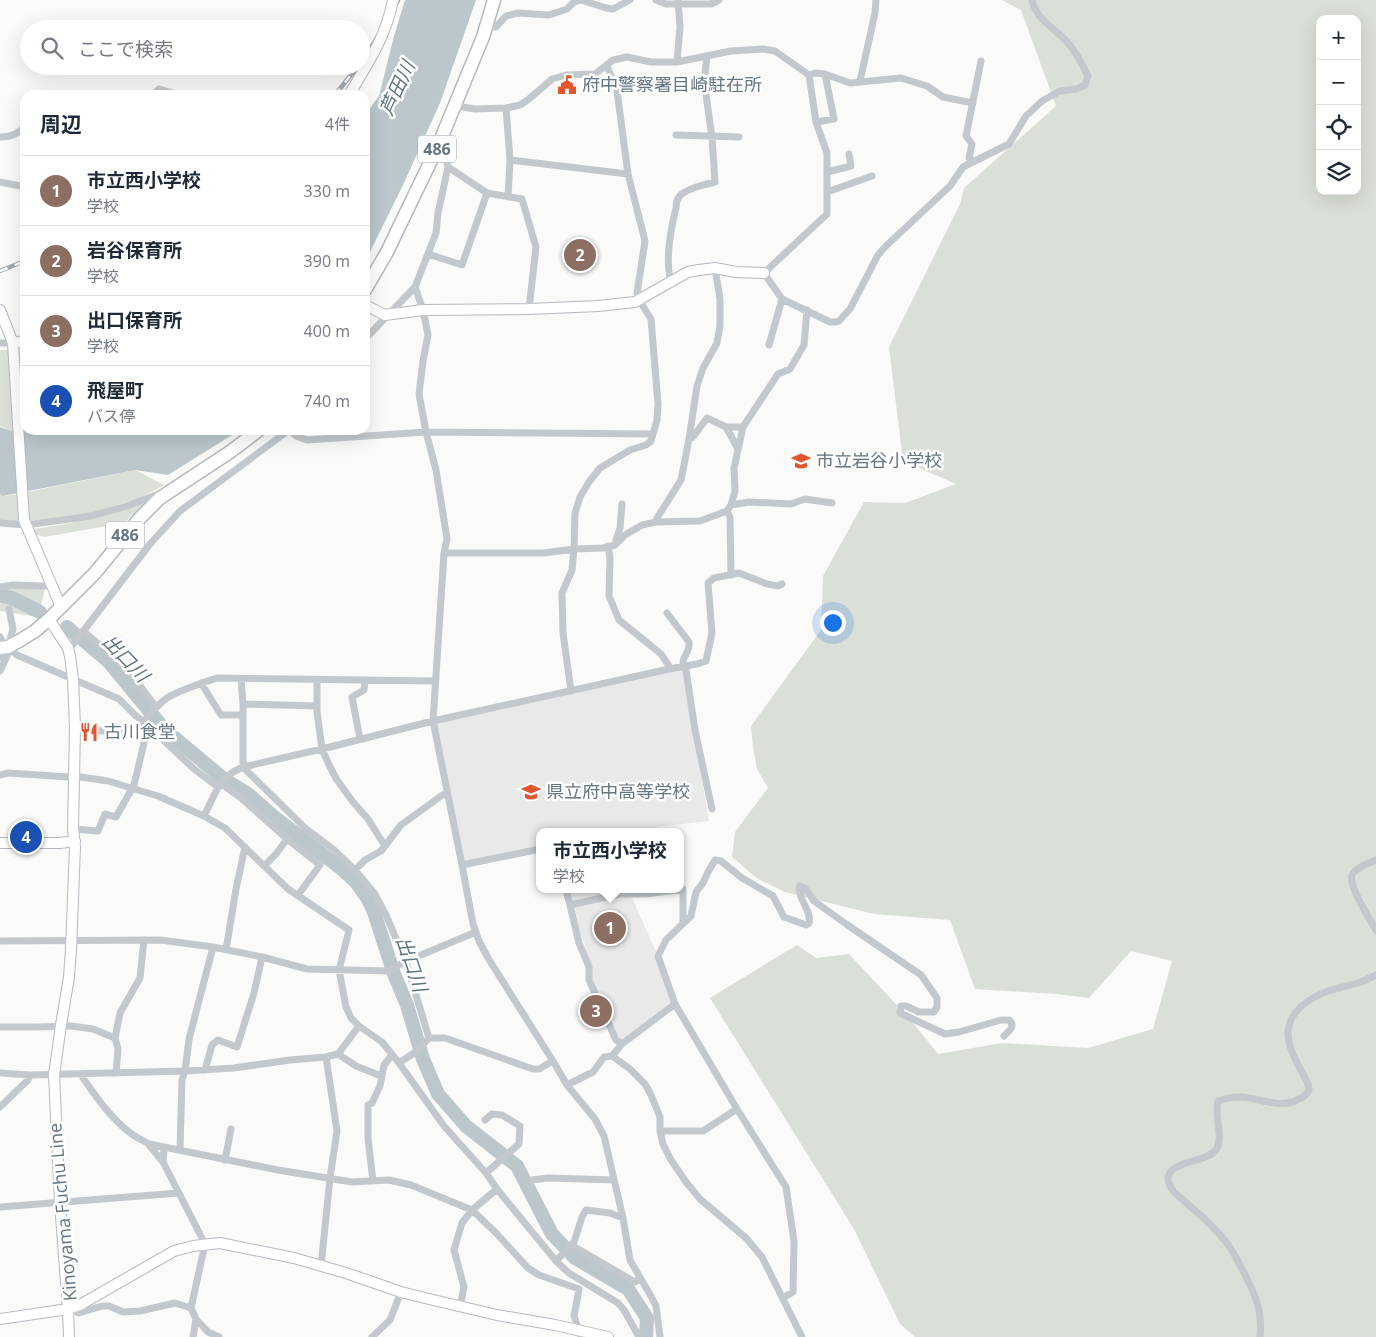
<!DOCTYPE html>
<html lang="ja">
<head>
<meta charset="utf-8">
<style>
  :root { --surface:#fff; --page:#f2f2f3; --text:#1f2937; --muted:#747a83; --line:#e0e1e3; --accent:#e4572e }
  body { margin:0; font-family:"Open Sans","Noto Sans JP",sans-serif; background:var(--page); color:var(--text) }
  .controls { position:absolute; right:15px; top:15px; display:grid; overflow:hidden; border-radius:10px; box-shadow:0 5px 20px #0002 }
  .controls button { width:45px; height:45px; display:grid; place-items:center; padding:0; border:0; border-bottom:1px solid var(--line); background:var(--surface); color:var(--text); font:25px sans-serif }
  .you { position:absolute; left:832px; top:622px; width:18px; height:18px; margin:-12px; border:4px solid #fff; border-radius:50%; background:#1a73e8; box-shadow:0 0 0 8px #1a73e833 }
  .badge { display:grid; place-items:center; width:32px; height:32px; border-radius:50%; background:var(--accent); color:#fff; font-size:16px; font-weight:700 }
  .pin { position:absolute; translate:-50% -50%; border:2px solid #fff; box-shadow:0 1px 5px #0006 }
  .popup { position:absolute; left:536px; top:828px; width:148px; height:65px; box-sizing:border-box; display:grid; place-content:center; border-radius:10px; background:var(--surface); filter:drop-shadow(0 1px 4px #0005); font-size:16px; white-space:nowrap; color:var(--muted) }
  .popup b { font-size:19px; color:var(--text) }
  .popup::after { content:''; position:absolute; left:50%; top:100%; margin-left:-10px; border:10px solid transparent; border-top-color:var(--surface) }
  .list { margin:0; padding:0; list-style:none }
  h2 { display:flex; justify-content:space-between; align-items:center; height:65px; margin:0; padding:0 20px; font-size:21px }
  h2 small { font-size:16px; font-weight:400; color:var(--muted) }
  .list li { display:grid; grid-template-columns:32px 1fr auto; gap:15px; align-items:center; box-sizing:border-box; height:70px; padding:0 20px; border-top:1px solid var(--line) }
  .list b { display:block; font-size:19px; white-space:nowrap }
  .list p { margin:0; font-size:16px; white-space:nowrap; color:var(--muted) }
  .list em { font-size:16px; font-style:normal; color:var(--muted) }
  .icon { flex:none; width:28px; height:28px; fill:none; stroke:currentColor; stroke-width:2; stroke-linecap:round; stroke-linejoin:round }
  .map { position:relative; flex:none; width:1376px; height:1337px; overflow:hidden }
  .search { position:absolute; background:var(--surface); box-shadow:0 5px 20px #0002; left:20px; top:20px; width:350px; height:55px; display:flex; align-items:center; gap:12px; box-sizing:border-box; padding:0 18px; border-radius:28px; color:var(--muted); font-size:19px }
  .panel { position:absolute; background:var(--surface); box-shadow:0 5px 20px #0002; left:20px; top:90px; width:350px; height:345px; border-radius:15px }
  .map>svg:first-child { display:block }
  .built { fill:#e8e9e9 }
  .green { fill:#dadfd7; fill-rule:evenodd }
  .water { fill:#bbc7cb }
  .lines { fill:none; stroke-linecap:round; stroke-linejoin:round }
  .river { stroke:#bbc7cb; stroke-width:14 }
  .secondary-casing { stroke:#b3babf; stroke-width:12 }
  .highway-casing { stroke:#b4b9bd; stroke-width:15 }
  .street { stroke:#c3c8cc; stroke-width:7 }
  .secondary { stroke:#fff; stroke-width:10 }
  .highway { stroke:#fff; stroke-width:12 }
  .rail-casing { stroke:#a2aab0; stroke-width:4.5 }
  .rail { stroke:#fff; stroke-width:2.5; stroke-dasharray:8; stroke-linecap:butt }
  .secondary-bridge-casing { stroke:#b3babf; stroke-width:12; stroke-linecap:butt }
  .secondary-bridge { stroke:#fff; stroke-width:10 }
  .labels { text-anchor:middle; stroke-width:5; stroke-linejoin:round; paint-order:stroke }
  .shield { fill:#fff; stroke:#939fa8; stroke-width:1 }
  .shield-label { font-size:16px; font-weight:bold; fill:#657683 }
  .poi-label { font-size:18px; fill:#657683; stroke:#fff; text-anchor:start }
  .street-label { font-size:18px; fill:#657683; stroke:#fff }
  .water-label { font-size:19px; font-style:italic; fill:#60757c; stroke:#fff }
</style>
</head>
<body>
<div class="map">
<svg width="1376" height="1337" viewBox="0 0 1376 1337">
  <rect width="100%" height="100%" fill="#fafaf8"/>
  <path class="built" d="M683,666L709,821L655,827L656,832H540V849L462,865L433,721Z
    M566,889H624L583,901L619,894L632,898L658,956L675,1004L622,1044L616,1040L589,980V967L584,943L570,905Z"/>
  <path class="green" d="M1002,0H1376V1337H915L900,1324L854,1229L710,998L797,945L816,958L849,954L910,1019L938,1054L1002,1043L1088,1048L1153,1029L1172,961L1131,951L1089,998L1056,994L975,989L950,920L874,914L785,892L758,879L732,857L735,832L768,788L757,769L753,747L751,726L821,630L823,576L864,502L905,503L956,484L903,461L889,347L960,204L964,188L1056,106L1021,10ZM1320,19H1357V191H1320Z
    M0,350H25V428L12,431L0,426Z
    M135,470L164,485L140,498L94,512L38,520L16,521L0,520V494L4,496L13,495Z
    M145,503L124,523L44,537L35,534V529L71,523Z
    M14,588L45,589L38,617L0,611V589Z"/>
  <path class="water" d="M405,0H476L440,103L403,185L365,262V115L379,96L394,36Z
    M0,427L12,431L25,428V430H240L168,475L135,470L3,496L0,494Z"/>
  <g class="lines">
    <path class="river" d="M0,595L12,598L40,612
      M67,627L75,634
      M83,640L109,662L165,730L225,780L248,794L273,816L343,870L355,881L368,899L374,912L394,974L407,1005L423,1059L438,1094L466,1126L517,1166L552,1234L575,1258L628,1289L647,1318L646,1337"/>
    <g class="secondary-casing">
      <path id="secondary" d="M365,305L385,315L423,310L529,309L598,306L635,302L688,272L699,270L715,268L736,272L764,273
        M0,310L13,343L24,520L61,607
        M13,343L25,341
        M49,619L68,648L70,656L73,679L75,727L73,829L75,847L71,949L69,977L61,1025L54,1075L60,1203L68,1309L69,1337
        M0,843H60L75,841
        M0,1319L68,1309L80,1305L174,1251L193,1246L220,1243L294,1258L346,1273L401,1292L429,1299L497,1315L555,1325L608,1337"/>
    </g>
    <g class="highway-casing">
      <path id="highway" d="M365,290L387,252L438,146L483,37L494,0
        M0,648L8,647L19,641L35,631L49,619L95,573L140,518L160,498L230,452L259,430"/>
    </g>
    <path class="street" d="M656,0L666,4H711L719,0
      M487,26L496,27L506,16L518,13L549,15L567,9L574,2L581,0L606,8L613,9L630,0
      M677,62L680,27L678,0
      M809,75L815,73L825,74L850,83L901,78L927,86L943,97L973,103
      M860,81L875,13L876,0
      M153,95L159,89L180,95
      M456,106L475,109L506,108L520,105L529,99L552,79L566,75L595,74L613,60L627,57L651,62H677L731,51L763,49L775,51L809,75L816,122L827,153V214L764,273L782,299L830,322H835L839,321L850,309L878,255L886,246L950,186L963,167L1009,144L1026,116L1042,101L1060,91L1076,89L1085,85L1088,76C1082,64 1076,51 1067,42C1054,27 1037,21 1032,0
      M506,108L510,160L508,197
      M816,122L834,119L825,74
      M676,135L739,137
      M0,137C9,137 19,134 25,126
      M510,160L628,174
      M973,161L969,158L972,144L966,136L981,61
      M448,167L487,193L522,199L536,247L529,309
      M827,172L851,166L849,154
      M0,182L25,187
      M827,192L872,176
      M428,254L462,265L487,193
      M671,282C665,261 671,228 676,208C676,204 677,200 679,197C684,189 706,184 715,182L712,137L704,81L707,57
      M415,287L423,310L428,335L423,361L419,394L426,432L436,470L447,539L444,553L433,721L462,865L473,924L479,941L488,958L553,1061L567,1085L595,1119L604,1136L623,1218L630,1260L652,1298L656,1306L660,1337
      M365,339L415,287L436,233L438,213L448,167L444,151L438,146
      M0,343H13
      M769,345L782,299
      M726,427L738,449
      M290,430L296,436L307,440L426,432L653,434
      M689,439L693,437L707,418L726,427H743
      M731,505L749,502L791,504L805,499L832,503
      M727,511L730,517L731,575
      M656,522L657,518L681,480L689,439L697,386L703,368L717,343L720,326V299L715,268
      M0,523L26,525L91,516L127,506L156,495L159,498
      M618,542L616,540L620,528L622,504
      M608,546L610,558L609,596L619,620L661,654L669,666V669
      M444,553H544L574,549L603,548L615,545L625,535L642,525L656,522L700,521L727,511L731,505L735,491L734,468L743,427L778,374L790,369L804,345L807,310
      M0,587L13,585L44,586L51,584
      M667,613L689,642C691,654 677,659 686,670L695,730L712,809
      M83,631L126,667L156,707
      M0,637L3,643L17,655L119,699L136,716L143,721L194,769L218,787
      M68,648L75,642L150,544L180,511L289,430
      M0,657L8,647
      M0,671L8,654V647L13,629L9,609
      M241,679L243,704V767L305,828L333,849L355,870L375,894L386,915L406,962L429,1038
      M317,680V712L322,749L330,767L337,780L353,802L368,819L385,846
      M201,683L221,715H243
      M571,691L563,633L562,593L572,570L574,549L575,513L580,497L589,482L600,468L630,450L646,445L651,441L657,420L658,404L651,319L639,300L637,293L645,241L628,174L617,91L607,66
      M243,704L317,706
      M75,727C91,730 109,733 125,731C144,728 152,708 167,698C180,690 202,683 217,678L435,681
      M360,739L352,697L364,690L365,680
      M0,775L8,773L69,777L74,776L108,781L158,796L204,816L225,828L288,889L349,930L339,970L346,1007L351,1018L359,1026L382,1042L399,1063L444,1126L486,1173L497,1189L556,1261L569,1273L618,1303L624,1310L639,1337
      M220,783L241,798L287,839L320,865L298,895
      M204,816L220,783L233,772L243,767L322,749L433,721L669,669L697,664L706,661L712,633L708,583L714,578L739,573L767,584L778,586L782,584
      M73,829L98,831L105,814L116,817L134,785L148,726
      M1376,860C1369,863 1356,867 1352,875C1348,885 1370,920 1376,930
      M462,865L540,849
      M264,866L276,854L287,839
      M355,870L365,860L381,851L401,825L441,796L447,793
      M566,889L579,943L589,967V980L616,1040L622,1044
      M570,905L619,894H646L683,889V922
      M0,941L161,940L213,947L262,957L307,969L389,971L402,963L476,932
      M226,950L236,889L245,847
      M675,1004L737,1109L786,1187L794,1241L793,1292L783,1298
      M0,1027H36L71,1026L93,1029L115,1038
      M338,1054L356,1066L381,1076
      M612,1056L630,1069L645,1084L651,1095L660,1117V1131L663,1144L671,1160L686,1182L700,1199L746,1238L762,1257L802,1337
      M399,1063L414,1053L429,1038H445L533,1069H539L553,1061
      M205,1070L212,1045L218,1040L237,1047L254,993L262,957
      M0,1073L30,1075L185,1071L234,1068L290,1060L326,1057L338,1054L359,1026
      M116,1073L118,1049L115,1038L120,1013L140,978L144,940
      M83,1074V1078C97,1098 110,1117 129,1132C135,1137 142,1140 149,1144L278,1170L352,1182L389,1180L411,1185L472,1210L496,1233L528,1268L539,1275L579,1289L574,1316L581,1337
      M567,1085L593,1072L604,1057L612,1056L622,1044L675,1004L658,956L666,940L691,916L696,892L703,883L708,872L715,860L721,861L742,878L773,896L784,917L806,925L809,923C812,910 797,899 800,886L805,888L814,901L846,924L921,975L937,998V1007L934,1012H919L906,1006H901L900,1013L945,1034L959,1032L1001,1020H1009C1016,1026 1009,1031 1004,1036
      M0,1107L28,1080L30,1075
      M485,1120L492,1114L502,1115L520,1126L519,1144L486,1173
      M660,1131H703L737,1109
      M149,1145L163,1162
      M164,1148L163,1162L205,1244L191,1308L196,1319L208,1332L219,1337
      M180,1150L182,1080L185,1071L189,1039L213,947
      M225,1160L231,1129
      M532,1180L548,1178L614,1180
      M373,1181L368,1138V1105L372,1103L380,1086L384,1065L392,1055
      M0,1207L179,1193
      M571,1245L635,1282L640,1278
      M556,1261L574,1242L582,1217L586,1210L610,1213L623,1218
      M321,1266L330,1178L337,1131L326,1057
      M460,1307L464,1287L454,1250L462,1223L472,1210L497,1189
      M69,1309L79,1313L102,1306H109L123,1312L140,1311L175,1303L191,1308
      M193,1337L196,1319
      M372,1337L390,1320L401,1292
      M1260,1337C1263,1308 1253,1290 1240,1265C1236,1258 1232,1249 1226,1242C1216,1229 1204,1218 1191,1207C1186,1202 1179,1197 1174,1192C1171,1188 1168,1183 1168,1178C1171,1160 1206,1163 1216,1150C1224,1138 1214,1116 1218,1101C1226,1098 1233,1097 1241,1097C1260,1098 1279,1109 1297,1100C1303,1097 1306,1096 1309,1090L1308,1084C1303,1073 1295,1061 1291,1049C1280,1019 1302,1001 1328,991C1338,988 1348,986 1358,983C1364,981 1370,978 1376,975"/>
    <use href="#secondary" class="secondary"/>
    <use href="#highway" class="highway"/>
    <g class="rail-casing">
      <path id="rail" d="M361,61C376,42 388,22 398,0
        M335,95L358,66
        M0,271L25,261"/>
    </g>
    <use href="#rail" class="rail"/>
    <g class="secondary-bridge-casing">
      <path id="secondary-bridge" d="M349,95C368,63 386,37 393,0"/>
    </g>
    <use href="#secondary-bridge" class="secondary-bridge"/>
  </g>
  <defs>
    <g id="civic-bare" transform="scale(1.5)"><path d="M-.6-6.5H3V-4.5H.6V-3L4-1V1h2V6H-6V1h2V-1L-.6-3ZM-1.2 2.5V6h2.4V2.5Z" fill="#e4572e" stroke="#fff" stroke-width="2.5" paint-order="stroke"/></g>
    <g id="school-bare" transform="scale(1.5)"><path d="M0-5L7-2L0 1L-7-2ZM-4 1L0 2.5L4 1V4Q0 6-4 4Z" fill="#e4572e" stroke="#fff" stroke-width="2.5" paint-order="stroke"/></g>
    <g id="restaurant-bare" transform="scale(1.5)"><path d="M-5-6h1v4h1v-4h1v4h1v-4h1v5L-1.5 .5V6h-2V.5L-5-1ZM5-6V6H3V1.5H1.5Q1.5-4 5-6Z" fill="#e4572e" stroke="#fff" stroke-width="2.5" paint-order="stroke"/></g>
  </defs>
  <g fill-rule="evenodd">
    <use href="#civic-bare" x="567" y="85"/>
    <use href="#school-bare" x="801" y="461"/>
    <use href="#restaurant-bare" x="89" y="732"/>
    <use href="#school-bare" x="531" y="792"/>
  </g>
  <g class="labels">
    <g class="shield">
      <rect x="418" y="135.5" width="38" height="27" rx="4"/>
      <rect x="106" y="521.5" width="38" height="27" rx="4"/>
    </g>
    <g class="shield-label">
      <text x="437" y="155">486</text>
      <text x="125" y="541">486</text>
    </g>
    <g class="poi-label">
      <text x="582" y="91">府中警察署目崎駐在所</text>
      <text x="816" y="467">市立岩谷小学校</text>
      <text x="104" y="738">古川食堂</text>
      <text x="546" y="798">県立府中高等学校</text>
    </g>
    <g class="street-label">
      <text transform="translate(63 1212) rotate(-95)" y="6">Kinoyama Fuchu Line</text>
    </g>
    <g class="water-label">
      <text transform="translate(397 88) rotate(-65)" y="7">芦田川</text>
      <text transform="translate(126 658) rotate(46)" y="7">出口川</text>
      <text transform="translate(412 964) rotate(71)" y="7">出口川</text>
    </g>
  </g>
</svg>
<div class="controls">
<button>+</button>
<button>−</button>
<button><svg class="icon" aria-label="locate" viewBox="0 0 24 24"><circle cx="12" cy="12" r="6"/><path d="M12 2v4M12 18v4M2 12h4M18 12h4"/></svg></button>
<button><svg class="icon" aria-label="layers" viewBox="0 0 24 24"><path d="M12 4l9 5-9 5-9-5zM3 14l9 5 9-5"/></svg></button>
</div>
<div class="you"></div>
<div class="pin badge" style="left:610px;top:928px;background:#8d6e63">1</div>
<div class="popup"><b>市立西小学校</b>学校</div>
<div class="pin badge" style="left:580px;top:255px;background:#8d6e63">2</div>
<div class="pin badge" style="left:596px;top:1011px;background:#8d6e63">3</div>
<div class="pin badge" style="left:26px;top:837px;background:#1a4fb4">4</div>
<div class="search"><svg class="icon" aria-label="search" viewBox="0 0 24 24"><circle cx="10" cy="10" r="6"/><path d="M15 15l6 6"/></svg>ここで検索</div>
<section class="panel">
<h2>周辺<small>4件</small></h2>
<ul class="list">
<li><span class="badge" style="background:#8d6e63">1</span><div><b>市立西小学校</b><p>学校</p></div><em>330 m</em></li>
<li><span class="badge" style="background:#8d6e63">2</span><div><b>岩谷保育所</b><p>学校</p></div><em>390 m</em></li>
<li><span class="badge" style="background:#8d6e63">3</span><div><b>出口保育所</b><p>学校</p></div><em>400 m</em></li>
<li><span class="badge" style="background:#1a4fb4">4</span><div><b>飛屋町</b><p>バス停</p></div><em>740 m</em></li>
</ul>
</section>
</div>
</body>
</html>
